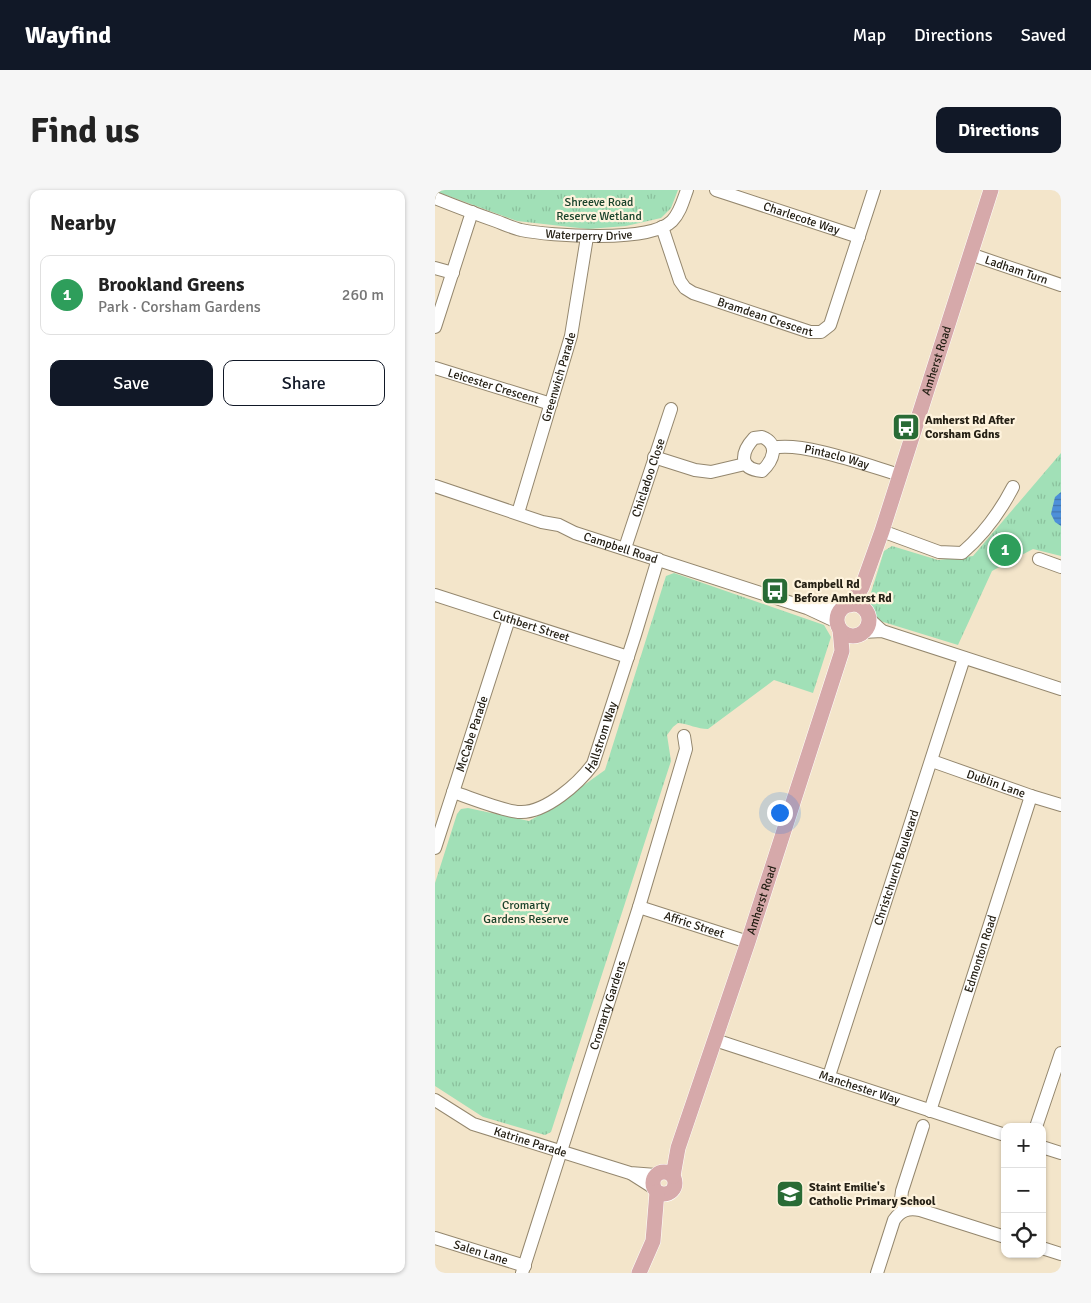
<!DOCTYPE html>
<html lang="en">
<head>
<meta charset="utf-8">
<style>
  :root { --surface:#fff; --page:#f6f6f6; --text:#222; --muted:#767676; --line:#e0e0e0; --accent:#111827 }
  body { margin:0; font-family:Signika,sans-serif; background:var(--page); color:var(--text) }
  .controls { position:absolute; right:15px; bottom:15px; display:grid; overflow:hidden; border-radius:10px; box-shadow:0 1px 4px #0004 }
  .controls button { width:45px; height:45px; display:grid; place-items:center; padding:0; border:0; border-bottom:1px solid var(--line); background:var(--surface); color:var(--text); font:25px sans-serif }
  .you { position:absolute; left:344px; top:622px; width:18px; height:18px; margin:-12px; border:4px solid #fff; border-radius:50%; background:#1a73e8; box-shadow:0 0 0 8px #1a73e833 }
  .badge { display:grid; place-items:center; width:32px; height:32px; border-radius:50%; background:var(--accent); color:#fff; font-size:16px; font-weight:700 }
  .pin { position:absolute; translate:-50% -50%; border:2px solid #fff; box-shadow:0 1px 5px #0006 }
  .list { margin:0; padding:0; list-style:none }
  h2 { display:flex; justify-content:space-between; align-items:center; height:65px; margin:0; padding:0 20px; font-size:21px }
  h2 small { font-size:16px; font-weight:400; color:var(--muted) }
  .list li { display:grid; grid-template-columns:32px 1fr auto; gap:15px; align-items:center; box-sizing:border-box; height:80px; margin:0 10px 10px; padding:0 10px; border:1px solid var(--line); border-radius:10px }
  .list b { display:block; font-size:19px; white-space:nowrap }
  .list p { margin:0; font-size:16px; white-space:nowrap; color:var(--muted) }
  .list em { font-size:16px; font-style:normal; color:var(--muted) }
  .actions { display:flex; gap:10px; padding:15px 20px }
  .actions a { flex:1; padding:11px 0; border:1px solid var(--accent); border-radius:10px; text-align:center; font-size:18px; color:var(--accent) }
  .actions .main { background:var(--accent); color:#fff }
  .icon { flex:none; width:28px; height:28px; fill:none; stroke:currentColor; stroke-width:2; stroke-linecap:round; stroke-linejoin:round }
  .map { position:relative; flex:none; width:626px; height:1083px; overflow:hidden; border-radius:10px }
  header { display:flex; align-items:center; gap:30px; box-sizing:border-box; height:70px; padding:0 25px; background:var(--accent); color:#fff }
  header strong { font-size:24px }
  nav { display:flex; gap:28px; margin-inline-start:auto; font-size:18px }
  .intro { display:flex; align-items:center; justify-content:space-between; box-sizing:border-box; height:120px; padding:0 30px }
  h1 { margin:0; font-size:35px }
  .button { padding:12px 22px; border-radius:10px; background:var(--accent); color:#fff; font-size:18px; font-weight:700 }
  main { display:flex; gap:30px; padding:0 30px }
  aside { flex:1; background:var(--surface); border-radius:10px; box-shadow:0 1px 4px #0004 }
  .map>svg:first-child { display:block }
  .park { fill:url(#park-tufts) }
  .water { fill:url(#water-rules) }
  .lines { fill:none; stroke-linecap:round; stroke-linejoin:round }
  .minor-casing { stroke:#94876e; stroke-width:14 }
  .major-casing { stroke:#fff; stroke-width:16 }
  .minor { stroke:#fff; stroke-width:12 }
  .major { stroke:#d6a9aa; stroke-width:15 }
  .labels { text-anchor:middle; stroke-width:4.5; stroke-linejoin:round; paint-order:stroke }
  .park-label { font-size:12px; fill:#18422a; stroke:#fef3dd }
  .street-label { font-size:12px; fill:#252015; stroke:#fef3dd }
  .poi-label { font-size:12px; font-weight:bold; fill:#252015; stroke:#fef3dd; text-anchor:start }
</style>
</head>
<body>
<header>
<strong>Wayfind</strong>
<nav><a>Map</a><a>Directions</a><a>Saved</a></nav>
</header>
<div class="intro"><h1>Find us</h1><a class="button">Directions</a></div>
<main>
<aside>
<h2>Nearby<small></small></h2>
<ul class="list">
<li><span class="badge" style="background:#2e9e5b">1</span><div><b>Brookland Greens</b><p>Park · Corsham Gardens</p></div><em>260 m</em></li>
</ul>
<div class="actions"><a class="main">Save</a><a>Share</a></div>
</aside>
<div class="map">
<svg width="626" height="1083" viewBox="0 0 626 1083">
  <defs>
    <pattern id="park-tufts" width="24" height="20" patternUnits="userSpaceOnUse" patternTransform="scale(1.25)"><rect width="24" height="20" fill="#a1e0b7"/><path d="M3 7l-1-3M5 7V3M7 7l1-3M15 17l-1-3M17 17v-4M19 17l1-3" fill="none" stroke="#8ac09c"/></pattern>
    <pattern id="water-rules" width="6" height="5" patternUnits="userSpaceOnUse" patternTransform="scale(1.25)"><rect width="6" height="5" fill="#4d90d9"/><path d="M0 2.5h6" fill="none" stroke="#4075af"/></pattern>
  </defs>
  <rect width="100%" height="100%" fill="#f3e5ca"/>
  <path class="park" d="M0,0H243L236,18L226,28L191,36L153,39L82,31L0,1Z
    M626,263V366L598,359L557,381L523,455L445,431L437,422L434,409L449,361L457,356L503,370L538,366Z
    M239,383L389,435L396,447L378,503L339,490L273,539C262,539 254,534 243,533L238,537L232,545L236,571L116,942L110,945L48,927L0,896V693L22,624L26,619L33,618L94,631L117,618L170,580L231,386Z"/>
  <path class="water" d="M626,302V336L620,332L616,324L620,307Z"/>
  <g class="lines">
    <g class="minor-casing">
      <g id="minor">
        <path id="s1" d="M281,0L424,47"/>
        <path id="s2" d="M0,8C20,16 41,24 61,31C69,34 78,38 86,40C116,46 215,53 237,31C245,23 248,11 252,0"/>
        <path id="s3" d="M227,37L245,91L250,98L258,103L375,142H386L395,135L439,0"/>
        <path id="s4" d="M535,64L626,95"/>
        <path d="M0,78L18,83"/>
        <path d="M0,137L37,22"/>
        <path id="s5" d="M0,178L116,214"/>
        <path d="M327,247C345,254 338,271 327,281C303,279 306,262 319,248Z"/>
        <path id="s6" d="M338,258C367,251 434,276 465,285"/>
        <path d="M219,267L260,280L276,282L310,274"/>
        <path id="s7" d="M0,296L107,332L124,335L140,343L372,418L402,432"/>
        <path id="s8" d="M83,323L136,146L152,47"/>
        <path d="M447,341L504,362L527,363C549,344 565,322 578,297"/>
        <path id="s9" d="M190,358L236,219"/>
        <path d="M604,369L626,377"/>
        <path id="s10" d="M0,405L193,467"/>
        <path d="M379,418L406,419"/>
        <path d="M433,428L447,441"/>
        <path d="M428,442L447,441L626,499"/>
        <path id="s11" d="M497,571L596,606L626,615"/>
        <path id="s12" d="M18,602C34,607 70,622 85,622C111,623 144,593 158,574L200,445L223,369"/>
        <path id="s13" d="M0,658L74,429"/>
        <path id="s14" d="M204,717L313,752"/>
        <path id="s15" d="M280,850L570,945"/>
        <path id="s16" d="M394,886L529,468"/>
        <path id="s17" d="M0,910L38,934L195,983L221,985"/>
        <path id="s18" d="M495,921L596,606"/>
        <path d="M601,937L626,863"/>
        <path d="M607,957L626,963"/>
        <path d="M197,984L219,998"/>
        <path d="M470,1020L466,1009L467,1001L488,936"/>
        <path id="s19" d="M0,1048L90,1076"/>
        <path d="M607,1058L626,1064"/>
        <path id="s20" d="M87,1083L204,717L251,559L249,546"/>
        <path d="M442,1083L459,1030C466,1020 473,1018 485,1020L570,1047"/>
      </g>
    </g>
    <g class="major-casing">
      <g id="major">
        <circle cx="418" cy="430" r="16"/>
        <path id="s21" d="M415,415L427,397L447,341L556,0"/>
        <circle cx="229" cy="993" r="11"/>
        <path id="s22" d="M238,986L243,958L313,752L407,461L405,440"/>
        <path d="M204,1083L218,1051L222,1002"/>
      </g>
    </g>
    <use href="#minor" class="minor"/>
    <use href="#major" class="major"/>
  </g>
  <defs>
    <g id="bus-square" transform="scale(1.4375)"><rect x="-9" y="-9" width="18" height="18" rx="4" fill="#296b35" stroke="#fef3dd"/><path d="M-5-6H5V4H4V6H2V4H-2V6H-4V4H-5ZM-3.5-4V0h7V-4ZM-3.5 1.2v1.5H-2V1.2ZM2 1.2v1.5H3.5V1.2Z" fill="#fff"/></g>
    <g id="school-square" transform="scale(1.4375)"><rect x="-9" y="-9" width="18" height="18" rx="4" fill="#296b35" stroke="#fef3dd"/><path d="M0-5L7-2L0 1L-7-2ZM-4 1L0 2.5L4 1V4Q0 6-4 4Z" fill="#fff"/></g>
  </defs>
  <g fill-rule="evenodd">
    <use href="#bus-square" x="471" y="237"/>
    <use href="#bus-square" x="340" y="401"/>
    <use href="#school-square" x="355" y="1004"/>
  </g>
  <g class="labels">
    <g class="park-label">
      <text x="164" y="16">Shreeve Road<tspan x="164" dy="14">Reserve Wetland</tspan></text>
      <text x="91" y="719">Cromarty<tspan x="91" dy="14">Gardens Reserve</tspan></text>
    </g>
    <g class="street-label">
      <text dy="4" stroke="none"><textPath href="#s1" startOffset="90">Charlecote Way</textPath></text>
      <text dy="4" stroke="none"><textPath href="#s2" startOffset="160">Waterperry Drive</textPath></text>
      <text dy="4" stroke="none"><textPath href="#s4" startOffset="49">Ladham Turn</textPath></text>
      <text dy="4" stroke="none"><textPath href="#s3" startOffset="151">Bramdean Crescent</textPath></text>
      <text dy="4" stroke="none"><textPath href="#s21" startOffset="260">Amherst Road</textPath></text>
      <text dy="4" stroke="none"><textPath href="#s8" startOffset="142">Greenwich Parade</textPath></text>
      <text dy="4" stroke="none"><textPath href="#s5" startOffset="61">Leicester Crescent</textPath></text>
      <text dy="4" stroke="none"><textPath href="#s6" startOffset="65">Pintaclo Way</textPath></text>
      <text dy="4" stroke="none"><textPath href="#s9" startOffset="74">Chicladoo Close</textPath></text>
      <text dy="4" stroke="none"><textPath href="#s7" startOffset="196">Campbell Road</textPath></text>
      <text dy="4" stroke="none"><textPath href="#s10" startOffset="101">Cuthbert Street</textPath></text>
      <text dy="4" stroke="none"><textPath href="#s13" startOffset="120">McCabe Parade</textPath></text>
      <text dy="4" stroke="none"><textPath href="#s12" startOffset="188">Hallstrom Way</textPath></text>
      <text dy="4" stroke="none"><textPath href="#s11" startOffset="68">Dublin Lane</textPath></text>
      <text dy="4" stroke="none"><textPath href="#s16" startOffset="219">Christchurch Boulevard</textPath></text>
      <text dy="4" stroke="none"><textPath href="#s22" startOffset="290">Amherst Road</textPath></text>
      <text dy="4" stroke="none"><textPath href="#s14" startOffset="58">Affric Street</textPath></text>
      <text dy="4" stroke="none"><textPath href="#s18" startOffset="165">Edmonton Road</textPath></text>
      <text dy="4" stroke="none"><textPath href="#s20" startOffset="281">Cromarty Gardens</textPath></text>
      <text dy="4" stroke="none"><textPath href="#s15" startOffset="152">Manchester Way</textPath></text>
      <text dy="4" stroke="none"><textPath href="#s17" startOffset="105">Katrine Parade</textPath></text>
      <text dy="4" stroke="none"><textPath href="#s19" startOffset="48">Salen Lane</textPath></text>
    </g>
    <g class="poi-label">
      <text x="490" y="234">Amherst Rd After<tspan x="490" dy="14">Corsham Gdns</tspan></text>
      <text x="359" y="398">Campbell Rd<tspan x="359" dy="14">Before Amherst Rd</tspan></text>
      <text x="374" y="1001">Staint Emilie's<tspan x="374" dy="14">Catholic Primary School</tspan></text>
    </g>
  </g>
</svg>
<div class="controls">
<button>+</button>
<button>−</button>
<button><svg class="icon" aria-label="locate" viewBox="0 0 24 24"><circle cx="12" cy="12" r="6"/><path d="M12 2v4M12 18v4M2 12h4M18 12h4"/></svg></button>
</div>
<div class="you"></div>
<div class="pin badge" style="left:570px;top:360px;background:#2e9e5b">1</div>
</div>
</main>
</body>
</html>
